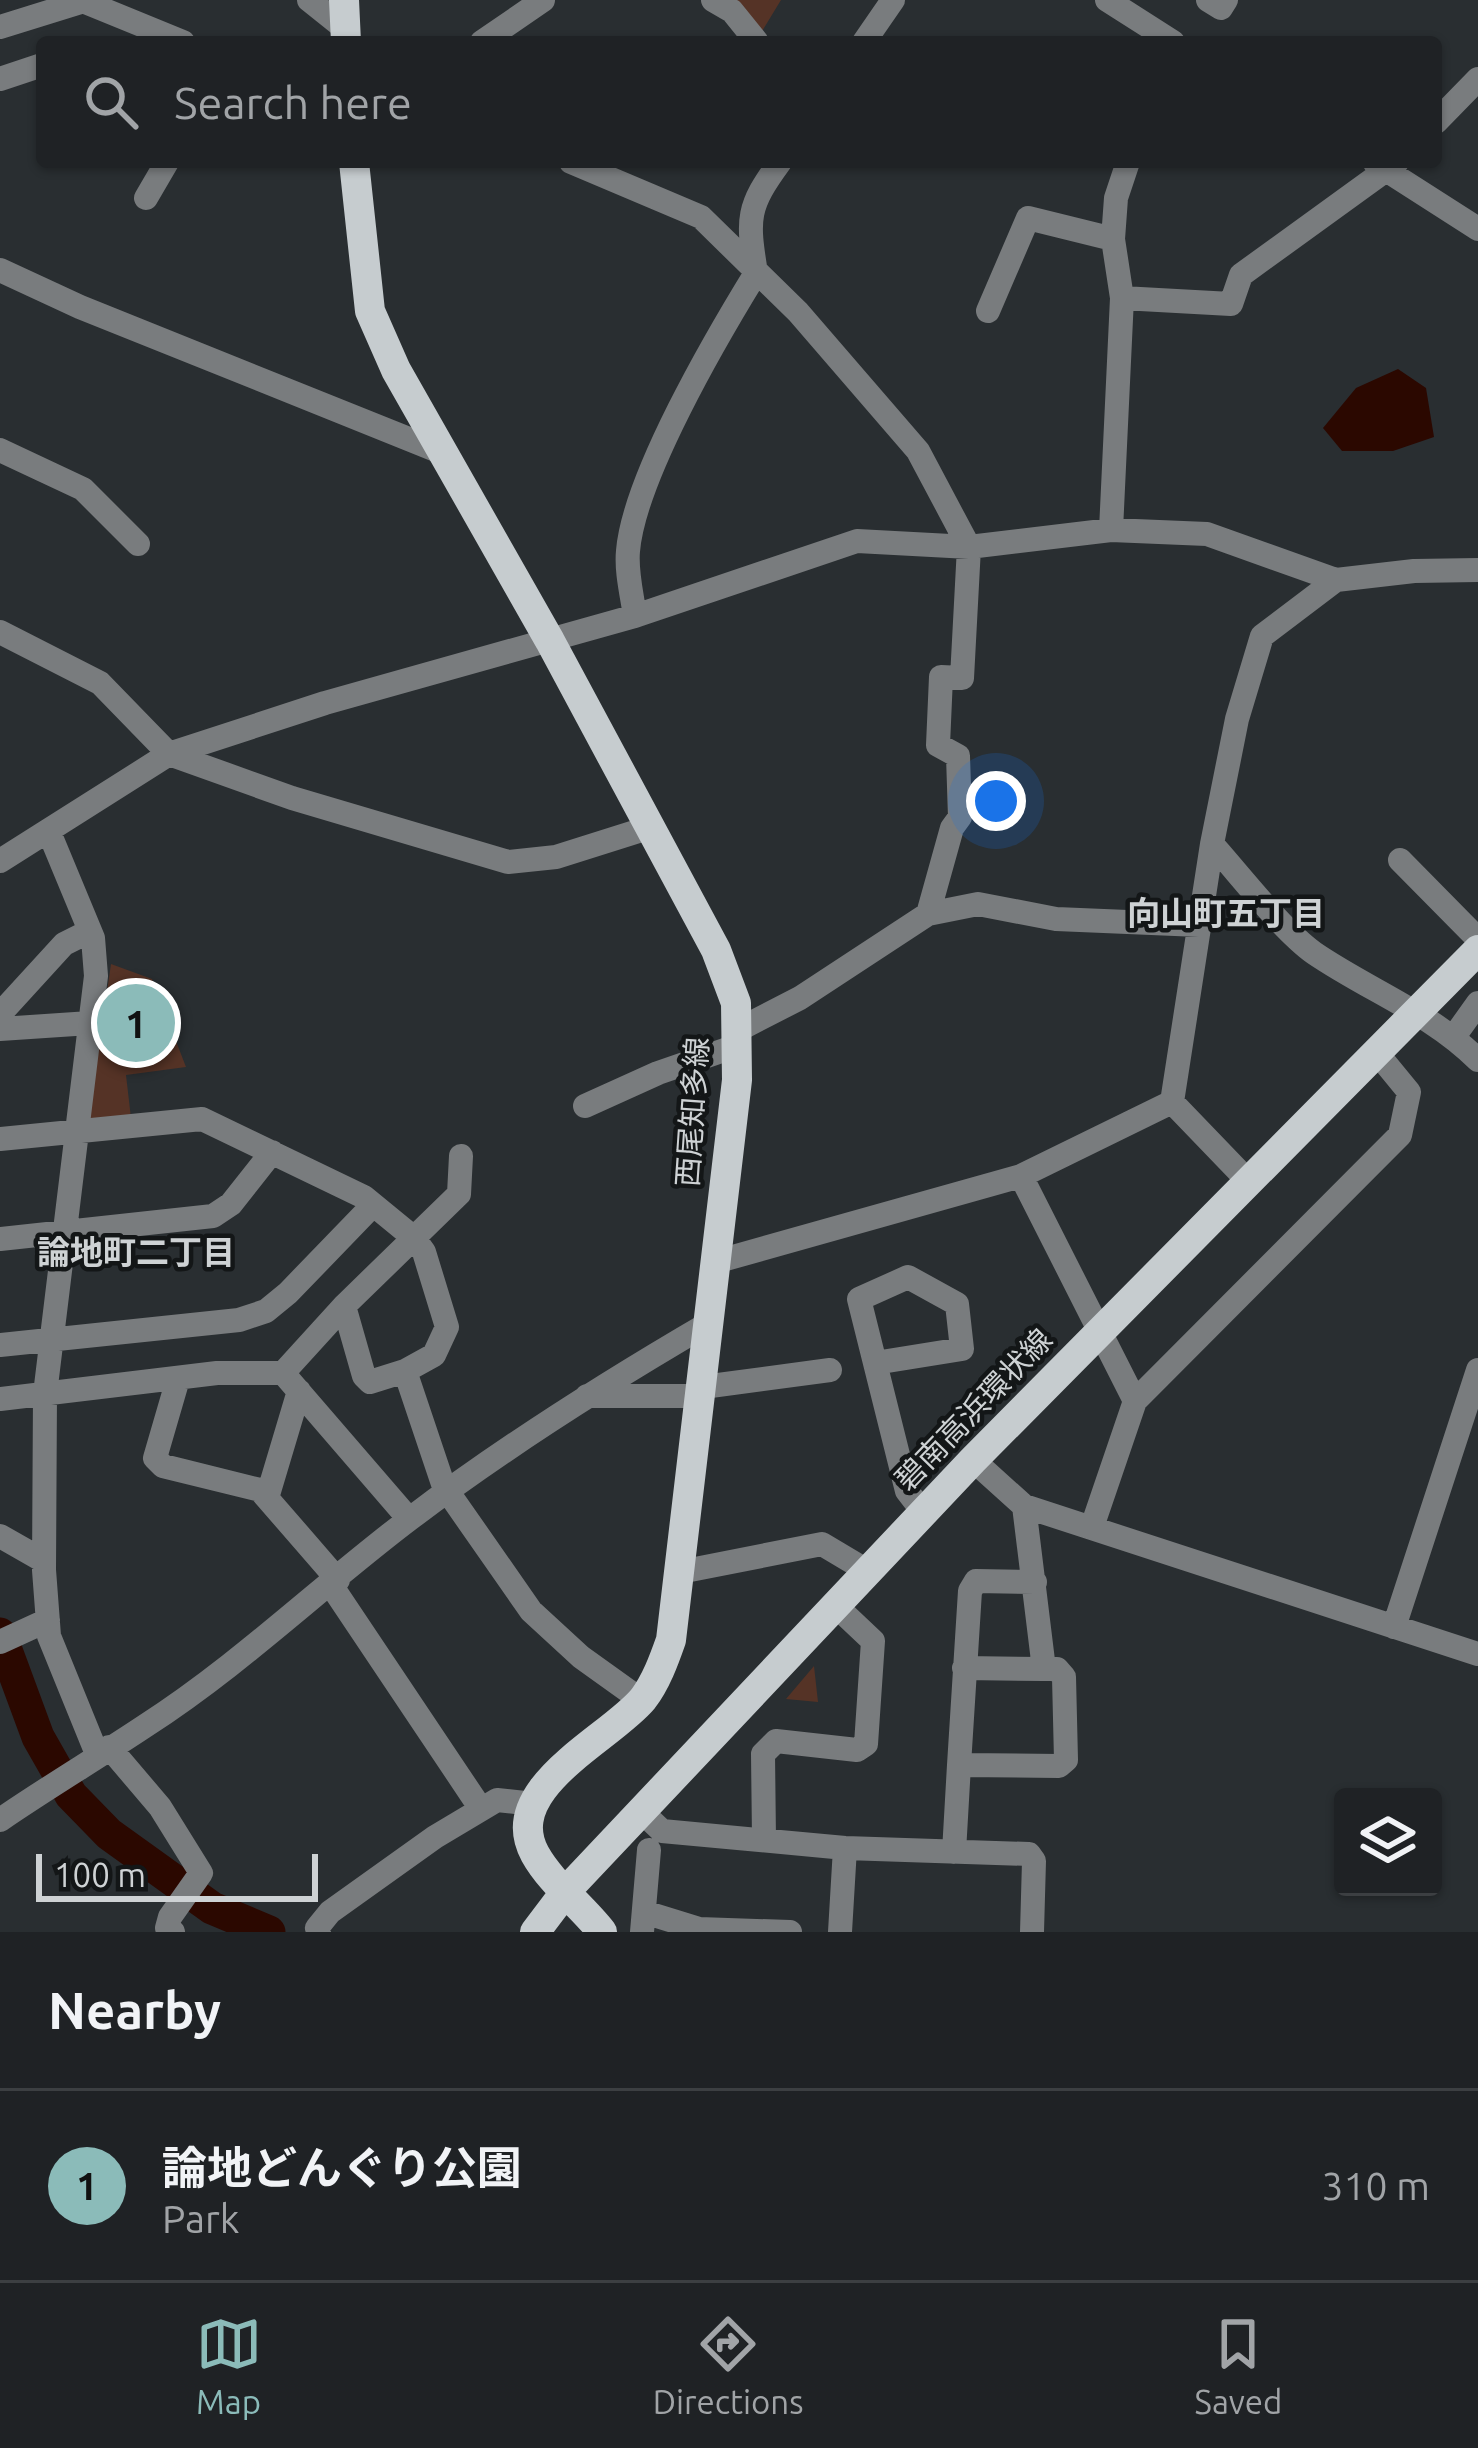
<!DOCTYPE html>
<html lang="en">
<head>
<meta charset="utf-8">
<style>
  :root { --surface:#1f2225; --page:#272a2d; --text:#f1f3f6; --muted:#a1a4a7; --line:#3c3f42; --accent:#8bbbb9 }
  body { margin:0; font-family:Ubuntu,"Noto Sans JP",sans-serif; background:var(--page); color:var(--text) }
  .controls { position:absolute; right:36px; bottom:36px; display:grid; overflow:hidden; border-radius:12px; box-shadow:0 3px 9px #0004 }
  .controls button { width:108px; height:108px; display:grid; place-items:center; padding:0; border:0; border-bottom:3px solid var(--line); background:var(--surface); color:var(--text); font:60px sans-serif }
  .scale { position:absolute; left:36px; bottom:30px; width:282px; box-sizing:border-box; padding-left:12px; border:6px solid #ced2d4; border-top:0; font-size:33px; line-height:42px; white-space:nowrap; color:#ced2d4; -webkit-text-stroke:9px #131617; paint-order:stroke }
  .you { position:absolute; left:996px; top:801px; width:42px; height:42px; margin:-30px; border:9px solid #fff; border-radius:50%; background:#1a73e8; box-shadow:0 0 0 18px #1a73e833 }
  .badge { display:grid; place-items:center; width:78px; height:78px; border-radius:50%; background:var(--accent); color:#111; font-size:39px; font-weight:700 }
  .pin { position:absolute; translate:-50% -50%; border:6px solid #fff; box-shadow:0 3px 12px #0006 }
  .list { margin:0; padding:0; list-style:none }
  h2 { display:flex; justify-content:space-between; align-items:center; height:156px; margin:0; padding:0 48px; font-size:51px }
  h2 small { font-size:39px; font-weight:400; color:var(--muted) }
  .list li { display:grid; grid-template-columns:78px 1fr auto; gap:36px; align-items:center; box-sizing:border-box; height:192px; padding:0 48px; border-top:3px solid var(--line) }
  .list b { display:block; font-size:45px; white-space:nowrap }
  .list p { margin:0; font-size:39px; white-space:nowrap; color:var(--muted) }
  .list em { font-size:39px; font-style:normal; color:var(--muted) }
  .icon { flex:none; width:66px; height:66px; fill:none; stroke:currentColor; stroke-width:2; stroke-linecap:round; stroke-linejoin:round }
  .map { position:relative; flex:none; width:1478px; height:1932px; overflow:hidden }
  .search { position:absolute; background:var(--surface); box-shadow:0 3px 9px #0004; left:36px; right:36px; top:36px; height:132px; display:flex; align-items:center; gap:30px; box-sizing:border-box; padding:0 42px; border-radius:12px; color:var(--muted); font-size:45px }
  .sheet { height:348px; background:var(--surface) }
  nav { display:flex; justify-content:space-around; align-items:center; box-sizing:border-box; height:168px; border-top:3px solid var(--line); background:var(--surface); font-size:33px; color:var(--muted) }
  nav a { display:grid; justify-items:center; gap:6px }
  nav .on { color:var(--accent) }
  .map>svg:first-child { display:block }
  .green { fill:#553326 }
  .water { fill:#2b0800 }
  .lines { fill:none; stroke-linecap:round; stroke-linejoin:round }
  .river { stroke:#2b0800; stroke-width:33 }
  .minor { stroke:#797c7e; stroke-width:24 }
  .major { stroke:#c6cccf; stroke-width:30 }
  .labels { text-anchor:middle; stroke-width:9; stroke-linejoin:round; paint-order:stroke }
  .street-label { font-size:30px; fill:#ced2d4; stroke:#131617 }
  .neighbourhood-label { font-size:33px; font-weight:bold; fill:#ced2d4; stroke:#131617 }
</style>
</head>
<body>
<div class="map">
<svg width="1478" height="1932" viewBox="0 0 1478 1932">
  <rect width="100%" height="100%" fill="#292e31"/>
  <path class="green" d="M723,0H781L761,33Z
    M111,964L152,979L186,1067L126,1075L131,1118L88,1123Z
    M814,1666L818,1702L786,1699Z"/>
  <path class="water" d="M1398,369L1426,388L1434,437L1393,451H1342L1323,428L1356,388Z"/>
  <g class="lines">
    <path class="river" d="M0,1634L38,1737L71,1795L109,1834L212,1908L269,1932"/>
    <path class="minor" d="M80,0L183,42
      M309,0L344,28
      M713,0L732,11L757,42
      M1107,0L1173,42
      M1208,0L1221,8L1226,0
      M0,27L87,0
      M482,42L543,0
      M864,42L893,0
      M0,79L42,65
      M1436,122L1478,79
      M571,162L701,217L798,312L918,451L969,547L962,678L941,677L938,745L958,756L960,817L952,828L928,914
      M1375,163L1478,229
      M146,198L167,162
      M0,270L80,307L441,452
      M1122,298L1231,304L1241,275L1397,162
      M988,311L1028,218L1113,239
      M0,450L83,489L138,544
      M1111,530L1122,298L1113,239L1116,198L1128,162
      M635,616C632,595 626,572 628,551C634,478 716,338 756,273C747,218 747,207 780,162
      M0,632L100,683L169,754L292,798L508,862L556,857L651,827
      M49,832L93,938L96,976L45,1394L44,1570L49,1636L97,1754
      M1212,844C1239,874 1283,931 1314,953C1368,990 1431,1013 1478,1060
      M1400,860L1478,939
      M0,861L169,754L325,703L635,616L857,541L969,547L1111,530L1207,534L1336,580L1414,571L1478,570
      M0,1014L64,944L90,931
      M0,1029L90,1023
      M736,1031L800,998L928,914L978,904L1056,919L1199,925
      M1453,1038L1478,1003
      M1172,1102L1249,1182
      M585,1106L658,1073L736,1046
      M0,1139L202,1119L364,1197L414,1238L424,1252L447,1327L434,1355L405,1371
      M1021,1176L1135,1401
      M0,1239L213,1216L231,1204L272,1152
      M715,1262L1021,1176L1172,1102L1212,844L1237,719L1262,636L1336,580
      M344,1306L364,1376L370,1382L405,1371L446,1493
      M0,1345L239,1320L266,1311L288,1293L373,1205
      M875,1363L962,1349L957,1304L908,1277L859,1299L907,1491L924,1513
      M283,1373L344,1306L459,1194L461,1156
      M178,1379L155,1458L163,1466L260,1490L338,1580
      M703,1387L830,1370
      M587,1396H702
      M0,1399L217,1373H283L409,1519
      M973,1460L1024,1506L1478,1654
      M448,1492L531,1611L581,1657L641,1700
      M267,1498L299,1391
      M1024,1506L1044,1669H1057L1064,1677L1066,1760L1059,1766L959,1765L970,1591L976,1581L1035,1582
      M1092,1527L1135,1401L1400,1135L1409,1092L1377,1053
      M0,1536L44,1561
      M680,1572L822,1544L869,1572
      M331,1585L481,1809
      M1394,1627L1478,1370
      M0,1642L48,1620
      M964,1668L1044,1669
      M109,1747L160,1807L201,1873L170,1917L167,1928L173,1932
      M643,1813L662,1831L845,1848L1029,1854L1034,1861L1032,1932
      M0,1820C48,1787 97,1758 145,1726C240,1665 322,1585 411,1518C506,1446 606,1383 709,1323
      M764,1839L763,1754L776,1741L857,1750L866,1744L873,1641L837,1607
      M954,1852L959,1765
      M644,1912L699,1929L790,1932
      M319,1932L317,1928L330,1912L435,1837L497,1800L534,1804
      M642,1932L649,1850
      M840,1932L845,1848"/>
    <path class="major" d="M344,0L346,42
      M354,162L370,311L396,370L550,641L716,950L736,1003L737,1080L671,1640C664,1660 656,1682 643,1699C610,1739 499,1788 535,1854C551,1883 582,1906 602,1932
      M535,1932L566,1891L973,1460L1478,950"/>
  </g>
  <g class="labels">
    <g class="street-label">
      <text transform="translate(693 1112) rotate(-86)" y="10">西尾知多線</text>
      <text transform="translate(974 1410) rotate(-46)" y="10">碧南高浜環状線</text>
    </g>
    <g class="neighbourhood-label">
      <text x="1226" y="925">向山町五丁目</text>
      <text x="136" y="1264">論地町二丁目</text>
    </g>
  </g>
</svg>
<div class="controls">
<button><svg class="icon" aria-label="layers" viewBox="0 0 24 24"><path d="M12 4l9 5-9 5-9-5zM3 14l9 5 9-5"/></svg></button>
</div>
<div class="scale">100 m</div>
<div class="you"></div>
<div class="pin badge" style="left:136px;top:1023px">1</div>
<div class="search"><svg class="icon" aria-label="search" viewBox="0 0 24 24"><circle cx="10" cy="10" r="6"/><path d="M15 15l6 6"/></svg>Search here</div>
</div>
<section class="sheet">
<h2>Nearby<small></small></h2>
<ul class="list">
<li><span class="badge">1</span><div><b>論地どんぐり公園</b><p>Park</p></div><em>310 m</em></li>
</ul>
</section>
<nav>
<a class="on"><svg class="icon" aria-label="map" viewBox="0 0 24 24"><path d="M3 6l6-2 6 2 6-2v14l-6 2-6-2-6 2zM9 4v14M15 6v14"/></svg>Map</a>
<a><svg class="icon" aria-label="directions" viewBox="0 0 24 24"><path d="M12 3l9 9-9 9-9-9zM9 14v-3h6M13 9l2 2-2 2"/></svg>Directions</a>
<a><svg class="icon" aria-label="saved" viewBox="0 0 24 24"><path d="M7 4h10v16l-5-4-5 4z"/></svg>Saved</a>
</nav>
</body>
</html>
